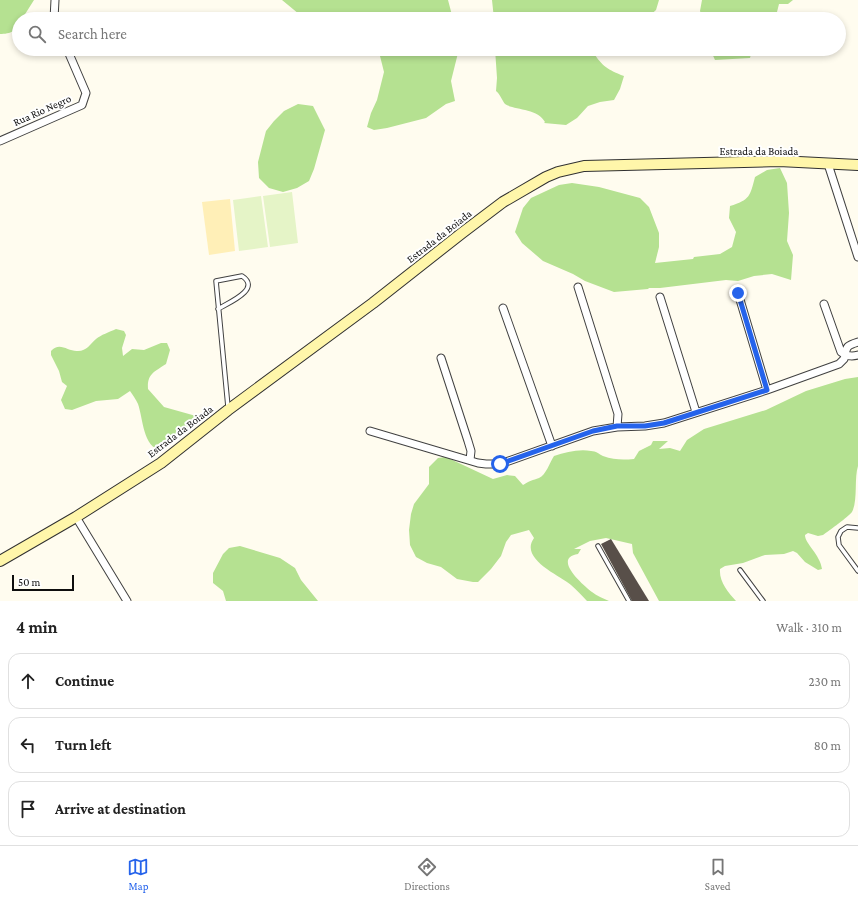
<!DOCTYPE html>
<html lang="en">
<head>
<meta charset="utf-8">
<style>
  :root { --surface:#fff; --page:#f2f2f2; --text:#222; --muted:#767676; --line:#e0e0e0; --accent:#2563eb }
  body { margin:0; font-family:"Crimson Pro",serif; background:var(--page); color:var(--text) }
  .scale { position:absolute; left:12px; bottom:10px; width:62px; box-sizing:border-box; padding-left:4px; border:2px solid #0e0e0e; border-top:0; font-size:11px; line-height:14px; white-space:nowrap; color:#0e0e0e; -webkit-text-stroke:3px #fff; paint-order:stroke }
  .stop { position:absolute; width:12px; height:12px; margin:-9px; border:3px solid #2563eb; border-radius:50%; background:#fff }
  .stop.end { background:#2563eb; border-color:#fff; box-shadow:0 1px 4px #0008 }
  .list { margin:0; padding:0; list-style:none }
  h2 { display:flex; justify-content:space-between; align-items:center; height:52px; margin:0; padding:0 16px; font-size:17px }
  h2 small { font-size:13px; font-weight:400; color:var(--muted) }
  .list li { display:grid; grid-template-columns:26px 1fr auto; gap:12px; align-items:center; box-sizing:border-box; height:56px; margin:0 8px 8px; padding:0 8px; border:1px solid var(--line); border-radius:12px }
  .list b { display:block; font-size:15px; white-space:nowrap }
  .list em { font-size:13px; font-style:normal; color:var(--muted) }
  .icon { flex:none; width:22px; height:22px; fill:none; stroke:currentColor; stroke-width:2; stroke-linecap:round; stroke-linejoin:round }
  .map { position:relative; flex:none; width:858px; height:601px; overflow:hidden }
  .search { position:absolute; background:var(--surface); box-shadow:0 2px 6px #0003; left:12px; right:12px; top:12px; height:44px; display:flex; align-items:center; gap:10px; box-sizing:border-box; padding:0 14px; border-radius:22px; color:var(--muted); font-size:15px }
  .sheet { height:244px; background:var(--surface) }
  nav { display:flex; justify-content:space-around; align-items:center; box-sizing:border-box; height:56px; border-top:1px solid var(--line); background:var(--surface); font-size:11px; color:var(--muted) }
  nav a { display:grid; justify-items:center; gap:2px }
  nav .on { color:var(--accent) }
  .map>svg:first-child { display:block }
  .forest { fill:#b5e191 }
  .sand { fill:#ffefb7 }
  .pitch { fill:#e5f4c7 }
  .building { fill:#584f49 }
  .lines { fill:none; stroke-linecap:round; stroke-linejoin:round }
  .lane-casing { stroke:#414141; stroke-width:5.5 }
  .street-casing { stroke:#414141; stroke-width:9 }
  .secondary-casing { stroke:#303030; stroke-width:12 }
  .lane { stroke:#fff; stroke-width:3.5 }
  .street { stroke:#fff; stroke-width:7 }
  .secondary { stroke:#fff6aa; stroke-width:10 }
  .route { stroke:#2563eb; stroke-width:5 }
  .labels { text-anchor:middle; stroke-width:4; stroke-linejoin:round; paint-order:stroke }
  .street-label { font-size:11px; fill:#0e0e0e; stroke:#fff }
</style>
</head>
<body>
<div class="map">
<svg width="858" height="601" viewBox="0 0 858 601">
  <rect width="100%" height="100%" fill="#fffcef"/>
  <path class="forest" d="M0,0H34L22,19H19C19,31 10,34 0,34Z
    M282,0H448L453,19H305Z
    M492,0H659L656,10L646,19H494Z
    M702,0H793L788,4H779L777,12L780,19H703L700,11Z
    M372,49H459L451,81L455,101L446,104L426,118L387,128L374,130L367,127L371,113L377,100L384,72L379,52Z
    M495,49H594L593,52C602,66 608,70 624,76L620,89L614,100L600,102L588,106L577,118L566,125L544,123L545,122C538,108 513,110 505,104C502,100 500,94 496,91L497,78Z
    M710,49H755L751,54L750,58L715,60Z
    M298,104L313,106L325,130L314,169L309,181L297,188L283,192L269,188L259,178L258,162L266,131L274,121L284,111Z
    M780,168L787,183L789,213L787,241L793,255L791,280L772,274L754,276L738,281L726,280L660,288H649L648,289L614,292L585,281L573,274L543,261L522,243L515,232L523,208L531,198L559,185L572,183L599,187L640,198L649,207L659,233V247L655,263L693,259L694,257L720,254L732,247L736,232L729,218L730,206C750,200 750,196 755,177L767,170Z
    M116,329L124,331L126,335L122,348L123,356L132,349L144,350L161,343H167L170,350L166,364C154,372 147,374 148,389L164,407L196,416L183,435L161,450C143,448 143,418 138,404C136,400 133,395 130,391L118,399L96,401L72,410L65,409L61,400L67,386L62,382L59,371L51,355V351C60,341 68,352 78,351C87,351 90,344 96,339C101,335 109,332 116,329Z
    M858,377V466C854,478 858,501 852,512C848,517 830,530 823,535L818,536L808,533L805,535C805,544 820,554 822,569L818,570L805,562L797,553L793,551L784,554L765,555L743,563L725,566L720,569C719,582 728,592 736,601H659L633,553L632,544L606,538L590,541L574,549H581L578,554C552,558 583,585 592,592C597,596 603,598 609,601H587C582,596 577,590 571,585C559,575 519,559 534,538L529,530L511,535L506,542L501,556L491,569L478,582H473L457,579L441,567L427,563L416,557L410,545L409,530L411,514L414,504L429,484V467L438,458L446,457L493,479L507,475L515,476L523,485C529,481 533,480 539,478C546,475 550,462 554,456C566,452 579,449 591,451C596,451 599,454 603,456C614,460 623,460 634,459L639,451L651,445L653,441H668L659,449L670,448L680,451L687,440L704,429L766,410L806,391L845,379Z
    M240,546L280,558L295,568L301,580L318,601H226L223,591L213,583V573L223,554L229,548Z"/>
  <path class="sand" d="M230,199L235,251L209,255L202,202Z"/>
  <path class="pitch" d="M292,192L298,243L270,247L263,196Z
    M261,196L268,247L239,251L233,200Z"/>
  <path class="building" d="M611,539L649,601H632L601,544Z"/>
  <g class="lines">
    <g class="lane-casing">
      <path id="lane" d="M218,309C228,303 262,289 242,276L216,281L228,407
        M598,546L629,601
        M740,570L763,601
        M858,571L839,545L838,537L841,531L847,527L858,528"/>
    </g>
    <g class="street-casing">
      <path id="street" d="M54,19L55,0
        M0,141L82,105L86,93L67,49
        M828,164L858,257
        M578,287L618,414L617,427
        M738,293L767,390
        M660,297L696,412
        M824,304L841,352C846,356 851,357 858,355
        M503,308L552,446
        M441,358L468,441L471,451L470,460
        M370,431L478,463L486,464H500L593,431L617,427L645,426L664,423L767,390L839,364L844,359C847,347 845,346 858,342
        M76,517L127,601"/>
    </g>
    <g class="secondary-casing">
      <path id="secondary" d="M0,561L76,517L161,463L228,410L373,303L462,233L503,202L546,177L558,172L584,166L779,161L858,165"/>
    </g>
    <use href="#lane" class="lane"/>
    <use href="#street" class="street"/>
    <use href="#secondary" class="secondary"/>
  </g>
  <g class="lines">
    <path class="route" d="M500,464L593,431L617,426H645L664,423L767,390L738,293"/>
  </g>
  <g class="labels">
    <g class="street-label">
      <text transform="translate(42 110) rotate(-24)" y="4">Rua Rio Negro</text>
      <text x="759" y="155">Estrada da Boiada</text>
      <text transform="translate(439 236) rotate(-38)" y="4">Estrada da Boiada</text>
      <text transform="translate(180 431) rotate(-37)" y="4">Estrada da Boiada</text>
    </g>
  </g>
</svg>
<div class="scale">50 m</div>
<div class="stop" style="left:500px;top:464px"></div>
<div class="stop end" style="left:738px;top:293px"></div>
<div class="search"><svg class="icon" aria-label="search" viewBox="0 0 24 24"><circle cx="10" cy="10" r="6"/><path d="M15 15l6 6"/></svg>Search here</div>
</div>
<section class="sheet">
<h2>4 min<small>Walk · 310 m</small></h2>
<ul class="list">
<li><svg class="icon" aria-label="ahead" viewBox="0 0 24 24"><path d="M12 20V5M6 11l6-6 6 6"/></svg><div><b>Continue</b></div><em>230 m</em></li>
<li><svg class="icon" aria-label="left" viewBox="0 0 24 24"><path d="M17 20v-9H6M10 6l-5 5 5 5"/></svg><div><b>Turn left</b></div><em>80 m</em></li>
<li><svg class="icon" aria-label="arrive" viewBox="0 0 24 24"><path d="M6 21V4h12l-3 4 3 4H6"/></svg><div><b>Arrive at destination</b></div></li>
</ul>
</section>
<nav>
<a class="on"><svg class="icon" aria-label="map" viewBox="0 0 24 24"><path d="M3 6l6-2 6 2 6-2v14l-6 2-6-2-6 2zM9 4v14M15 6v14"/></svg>Map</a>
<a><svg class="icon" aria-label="directions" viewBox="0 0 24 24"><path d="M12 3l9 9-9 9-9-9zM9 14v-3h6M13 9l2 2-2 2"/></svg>Directions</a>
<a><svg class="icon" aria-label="saved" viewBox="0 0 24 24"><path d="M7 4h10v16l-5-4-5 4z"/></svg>Saved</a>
</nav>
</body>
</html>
